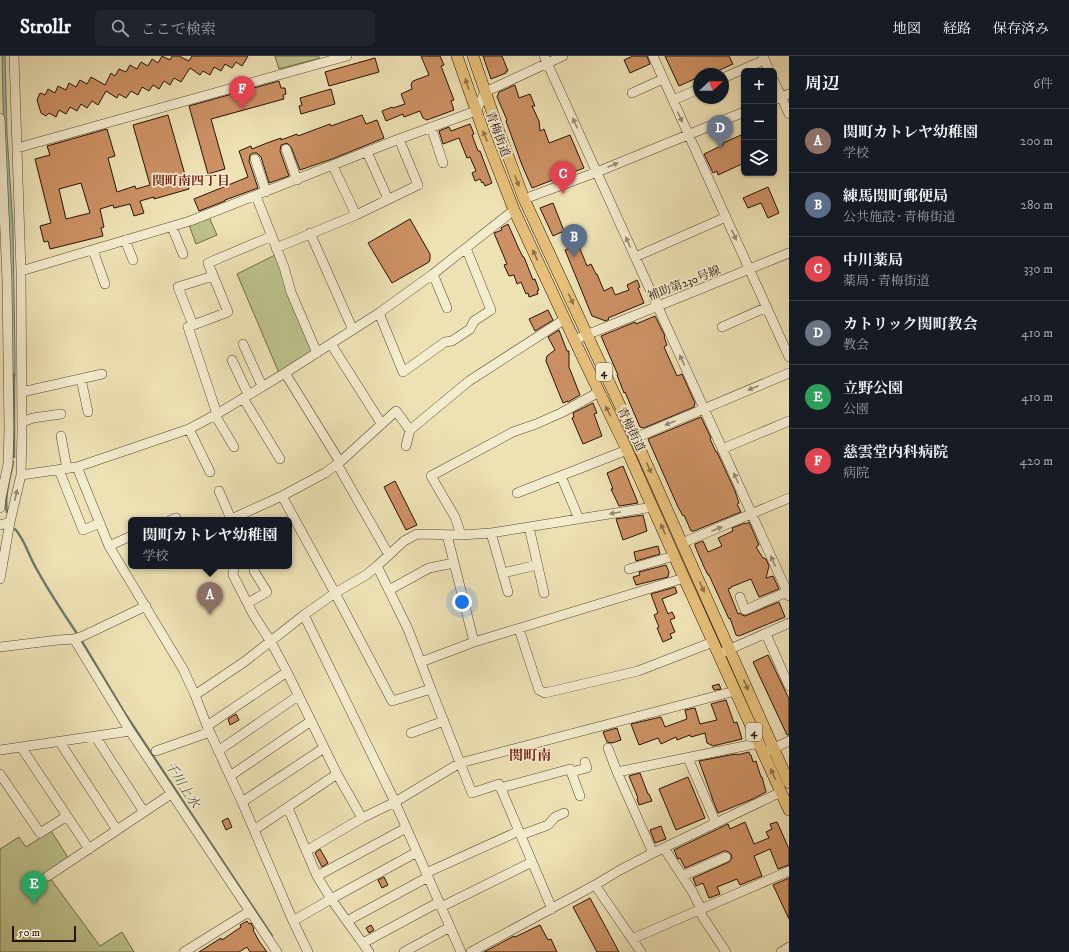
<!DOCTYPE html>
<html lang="ja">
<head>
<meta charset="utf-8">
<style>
  :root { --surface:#171b24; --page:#20242c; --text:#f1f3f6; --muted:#9ea1a6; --line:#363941; --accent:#c59692 }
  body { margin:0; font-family:"IM FELL DW Pica","Noto Serif JP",serif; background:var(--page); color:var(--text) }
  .controls { position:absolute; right:12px; top:12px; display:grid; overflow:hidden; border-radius:6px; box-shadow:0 1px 3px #0004 }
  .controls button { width:36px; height:36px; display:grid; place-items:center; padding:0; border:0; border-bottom:1px solid var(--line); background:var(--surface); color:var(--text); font:20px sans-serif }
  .compass { position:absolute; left:693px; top:12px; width:36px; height:36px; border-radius:50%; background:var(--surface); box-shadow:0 1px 3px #0004; rotate:68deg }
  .scale { position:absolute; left:12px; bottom:10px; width:64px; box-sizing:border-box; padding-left:4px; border:2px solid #271205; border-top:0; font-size:11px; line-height:14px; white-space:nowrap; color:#271205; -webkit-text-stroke:3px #f4eccf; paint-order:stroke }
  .you { position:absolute; left:462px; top:546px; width:14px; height:14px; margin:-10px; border:3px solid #fff; border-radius:50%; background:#1a73e8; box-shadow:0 0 0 6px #1a73e833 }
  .badge { display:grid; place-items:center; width:26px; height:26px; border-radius:50%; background:var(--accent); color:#fff; font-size:13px; font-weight:700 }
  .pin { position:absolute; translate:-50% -33px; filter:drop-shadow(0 1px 2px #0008) }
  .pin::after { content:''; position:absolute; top:21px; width:14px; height:12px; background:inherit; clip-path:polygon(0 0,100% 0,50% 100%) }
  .popup { position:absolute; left:128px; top:461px; width:164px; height:52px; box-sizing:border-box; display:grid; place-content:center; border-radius:6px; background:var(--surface); filter:drop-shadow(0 1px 3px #0005); font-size:13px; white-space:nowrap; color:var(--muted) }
  .popup b { font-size:15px; color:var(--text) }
  .popup::after { content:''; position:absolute; left:50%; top:100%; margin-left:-8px; border:8px solid transparent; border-top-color:var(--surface) }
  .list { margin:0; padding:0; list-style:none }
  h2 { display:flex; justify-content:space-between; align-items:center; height:52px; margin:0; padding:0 16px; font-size:17px }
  h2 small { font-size:13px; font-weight:400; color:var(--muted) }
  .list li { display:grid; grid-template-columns:26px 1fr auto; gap:12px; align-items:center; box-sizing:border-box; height:64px; padding:0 16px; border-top:1px solid var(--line) }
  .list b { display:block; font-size:15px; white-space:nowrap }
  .list p { margin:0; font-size:13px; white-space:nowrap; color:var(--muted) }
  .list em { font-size:13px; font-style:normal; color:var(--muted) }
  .icon { flex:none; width:22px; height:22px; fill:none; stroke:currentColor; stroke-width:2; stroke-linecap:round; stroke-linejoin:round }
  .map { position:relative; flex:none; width:789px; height:896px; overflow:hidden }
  header { display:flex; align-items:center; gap:24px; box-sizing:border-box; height:56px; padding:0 20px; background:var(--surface); border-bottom:1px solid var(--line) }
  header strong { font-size:19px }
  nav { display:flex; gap:22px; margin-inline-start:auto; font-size:14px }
  .search { width:280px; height:36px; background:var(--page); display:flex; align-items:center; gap:10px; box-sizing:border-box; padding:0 14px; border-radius:6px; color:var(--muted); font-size:15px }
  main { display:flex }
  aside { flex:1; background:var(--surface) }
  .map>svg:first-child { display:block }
  .green { fill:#bcc28b; stroke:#726a48 }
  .water { fill:#99beae; stroke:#6b796a }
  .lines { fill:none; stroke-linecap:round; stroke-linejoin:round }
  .stream { stroke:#6b796a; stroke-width:2.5 }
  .building { fill:#cc9164; stroke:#271205; fill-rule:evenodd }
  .minor-casing { stroke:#594631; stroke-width:10 }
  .major-casing { stroke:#271205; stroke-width:12 }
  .minor { stroke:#f4eccf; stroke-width:9 }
  .major { stroke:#e7c17a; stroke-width:11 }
  .oneway { fill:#917245 }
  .oneway2 { fill:#988a74 }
  .labels { text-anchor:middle; stroke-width:3.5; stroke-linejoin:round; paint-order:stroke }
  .shield { fill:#f4eccf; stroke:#645342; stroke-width:1 }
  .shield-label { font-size:11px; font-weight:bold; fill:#271205 }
  .street-label { font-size:12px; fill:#271205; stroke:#f4eccf }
  .neighbourhood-label { font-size:13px; font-weight:bold; fill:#7a1f14; stroke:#f4eccf }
  .water-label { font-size:13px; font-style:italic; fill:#4f4e40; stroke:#f4eccf }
  .quarter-label { font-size:14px; font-weight:bold; fill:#7a1f14; stroke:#f4eccf }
</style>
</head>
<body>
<header>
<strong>Strollr</strong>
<div class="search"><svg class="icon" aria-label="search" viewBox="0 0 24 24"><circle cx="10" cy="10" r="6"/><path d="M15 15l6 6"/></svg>ここで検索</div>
<nav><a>地図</a><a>経路</a><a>保存済み</a></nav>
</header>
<main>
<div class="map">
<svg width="789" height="896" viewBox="0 0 789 896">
  <rect width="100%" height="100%" fill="#eee2b5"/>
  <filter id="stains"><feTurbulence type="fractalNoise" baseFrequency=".005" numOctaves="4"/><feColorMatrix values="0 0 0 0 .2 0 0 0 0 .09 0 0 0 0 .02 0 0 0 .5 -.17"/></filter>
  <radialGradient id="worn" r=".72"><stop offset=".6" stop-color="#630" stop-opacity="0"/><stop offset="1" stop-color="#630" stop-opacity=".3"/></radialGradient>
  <path class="green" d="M275,0H318L320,2L279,13Z
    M209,161L217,179L196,188L189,169Z
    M275,199L313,296L279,317L237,218Z
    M51,775L69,803L47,818L100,890L122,876L134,896H0V793L19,781L26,791Z"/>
  <path class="water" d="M2,0H5L7,78L13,170L15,302V321H12L9,171L4,88Z"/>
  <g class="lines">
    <path class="stream" d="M14,318V401
      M7,456C4,440 10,422 13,406
      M15,473C25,484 28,498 35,510C47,533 62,555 76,576
      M81,584L124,656L272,880"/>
  </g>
  <path class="building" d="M162,0L170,4L172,0H179L189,5L192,0H248L242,10L236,6L232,12L225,8L221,15L214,11L210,19L203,15L200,19L190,12L181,26L174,22L170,29L164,25L159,33L153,29L149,35L142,31L138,39L131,35L126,42L119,38L117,42L106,35L98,49L92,45L87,52L81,48L77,55L70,51L66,58L59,54L56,61L49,57L46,60L41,57L37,44L40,37L45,39L48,33L55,37L58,30L66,34L69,27L76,31L80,24L87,28L91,21L105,29L111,17L115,20L119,13L126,16L130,9L137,13L141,6L148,10L152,3L158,7Z
    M421,0H440L444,9L441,10L454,44L451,45L454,54L427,64L423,62L420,55L404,61L403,58L386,65L382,55L392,51L393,52L405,48L401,38L412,33L411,28L413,25L429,19Z
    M483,0H502L508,15H506V17L491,23Z
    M633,0H647L650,8L630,17L624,4Z
    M665,0H729L733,8L711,18H699V21L679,30Z
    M375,2L379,16L329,30L325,16Z
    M279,25L281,32H285L286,38L283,39L284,43L211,63L225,113L208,118L189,50Z
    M515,29L519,42L530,38L535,50H532L539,65L540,75L544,73L549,87L570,79L584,112L532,132L522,109L506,65L507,64L497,41L499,36Z
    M331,33L335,48L301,58L299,50L302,49L300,42Z
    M168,59L189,133L154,143V141L140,145L144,157L134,160L130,148L114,152L113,149L100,153L104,171L101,172L103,180L50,193L48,185L44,186L40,170L51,167L35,103L50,99L47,90L107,73L115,100L108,102L117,136L135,130L136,133L150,129L133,69ZM81,127L90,157L66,163L59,133Z
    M362,59L366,68L377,64L384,82L332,103L300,114L291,91L287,87L281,89L280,95L289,120L269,127L261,101L257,97H253L250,99L249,105L258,132L225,144V145L199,155L194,143L248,121L239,95L251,90L252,93L267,87L281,82V84L297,78L298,80L330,68L331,70Z
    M470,68L474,78L472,79L478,95H480L492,127L485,130L483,126L482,127L480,123L475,125L472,117L476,115L470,101L467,102L459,82L443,88L439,75L449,71L451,75Z
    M741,79L744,87V107L718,119L717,115L713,117L704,98L723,89V87Z
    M768,131L779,157L768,162L761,147L748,152L743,142Z
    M553,147L564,175L553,180L540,152Z
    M410,163L430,198V203L429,206L392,227L368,187Z
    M508,168L518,191L523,201H524L533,224L535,223L539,234L537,235L538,238L529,241L528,237L526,238L521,226L517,228L514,219L509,220L504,209L507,208L494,177L502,174L501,172Z
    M572,176L573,178H574L587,210L591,208L596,218H597L604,235L612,231L615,239L629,234L627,229L637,224L640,231L638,232L644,247L608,262L609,263L606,265L592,260L565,194L572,191L567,178Z
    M548,254L553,264L535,275L529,263Z
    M655,260L665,280L664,281L667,289L664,291L677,320L682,318L695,347L694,351L644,372L640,371L625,336L624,337L617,319H618L601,280L635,266L636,268Z
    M559,274L567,295H569V311L580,339L568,346V345L563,347L546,305L547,300L555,294L548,281Z
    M593,347L597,357L594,358L602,380L583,388L572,362L574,361L573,357Z
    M701,361L711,382L710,383L716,396H717L735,435L739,447L737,448L741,456L694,475H691L684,459L683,460L678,451L648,383Z
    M623,410L638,447L619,450L611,433H613L607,417Z
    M395,425L417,469L406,474L384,431Z
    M643,459L647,475L623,484L616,463Z
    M749,466L759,489L756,491L763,502L766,503L769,510L766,522L773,520L779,533L759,541L751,523L731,531V532L728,533L738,558L740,557L742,559L745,560L779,546L785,561L739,580L736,579L730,562L729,563L709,519H708L704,511L695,490V488L703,485L708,496L722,490L718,482L733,475L732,472L745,467L746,468Z
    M658,490L660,498L636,505L634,496Z
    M666,509L669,516L668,521L636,529L633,521L640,519L639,516Z
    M675,531L677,537L662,543L668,558L672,556L675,562L670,564L675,576L670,578L672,582L663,586L657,572L659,571L654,559L658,557L651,538Z
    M768,599L789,643V679H787L753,606Z
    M719,628L721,633L714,634L712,630Z
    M726,644L734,667L737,666L742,683L713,690L707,687L705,677L691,681L690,679L677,684L676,681L661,688L658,682L639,689L631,668L661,661L665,671L687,663L685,654L695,652L700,668L717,664L711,648Z
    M236,658L239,664L230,669L228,663Z
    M617,672L621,684L612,687L607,686L603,676Z
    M749,696L750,699H751L753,706L756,705L761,721H762L766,736L753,743L718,757L712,742V741L699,705L730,699L737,698V699Z
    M640,717L648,738H649L652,745L639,749L637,743L638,742L629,720Z
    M688,721L705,762L676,774L659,733Z
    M228,762L232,771L226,774L222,765Z
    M745,766L754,788L769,782L766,776L772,773L770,768L777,766L789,793V809L778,813L770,793L754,800L762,820L740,829L737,823L717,831L720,838L709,842L703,827L696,830L693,822L729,806L732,802L731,798L727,795H724L685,812L680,802L678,803L674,794L728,768L730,773Z
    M661,770L666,783L655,787L650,774Z
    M320,793L328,807L322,811L315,797Z
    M384,821L388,829L382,832L378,824Z
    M789,822V863L773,829Z
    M590,842L619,896H597L573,851Z
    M247,865L249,868L251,867L254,873L253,874L259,885L267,896H250L247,891L239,896H199L221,882L222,884L241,871L240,869Z
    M371,869L374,874L369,877L366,872Z
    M540,869L548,884L551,883L557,896H484L514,880L515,881Z"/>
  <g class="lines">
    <g class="minor-casing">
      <path id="minor" d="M544,0L789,540
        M653,0L789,301
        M763,0L769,15
        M723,22L764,4
        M774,25L789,58
        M632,37L663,23
        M673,44L699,33
        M774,44L789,38
        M0,62L7,224L9,374L8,408L1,442L0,452
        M431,71L443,107
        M17,92L347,0
        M286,93L297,124
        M367,96L388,143
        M255,103L266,136
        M333,110L356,159
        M256,140L284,211L291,236L317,297
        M524,143L597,116L744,56
        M172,171L183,198
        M310,177L353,274
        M125,184L133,204
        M276,192L356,159L418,129L399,83
        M93,194L105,228
        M635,201L726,161
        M21,215L190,165L399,83L476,55L485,36L563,0
        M433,218L447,252
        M379,257L403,316L445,286L452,285L470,273L474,265L491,254L466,192
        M193,269L178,231L213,220
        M722,271L767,251
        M574,284L789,197
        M243,288L262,330
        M331,288L381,367
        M232,304L248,338
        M285,317L340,406
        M81,323L88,356
        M22,336L102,318
        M243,342L280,403
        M217,358L188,271L228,256L208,207L272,180
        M215,359L234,391
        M22,366L33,362L61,358
        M189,373L210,416
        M61,380L67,413
        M635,382L789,317
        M406,390L410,374
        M722,393L789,365
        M337,408L389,499
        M77,411L109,490L183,613L195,639L207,670L242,746L293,865L308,896
        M59,414L83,474L100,467
        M21,419L77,411L189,373L217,358L285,317L379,257L433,218L514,154
        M561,420L579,463
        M219,435L231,463
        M517,437L627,394
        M282,440L335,537L392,645L431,633L472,737L499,728L552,853
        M171,464L176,462L177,464
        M229,464L282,440L325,417L340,406L396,355L410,374L469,325L565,263
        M0,469L10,466
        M529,471L544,537
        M491,477L508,536
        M447,479L474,586
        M461,479L455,461L431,420L513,376L536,368L561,357L599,336
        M682,487L789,442
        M109,490L131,480
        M234,510L233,519L253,558L271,586L287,616L337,718L362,762
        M377,510L408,573L431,633
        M629,513L674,500
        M503,517L537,509
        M0,523L10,466L21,419L22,376L21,215L14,0
        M389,534L429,512L454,507
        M740,541L745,554L787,536
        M248,547L267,536L254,515
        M304,559L395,746L461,896
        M519,573L539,634L545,637L638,615L713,586
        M766,578L789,630
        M74,583L130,675L277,896
        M0,591L58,584L74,583L83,580L146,550
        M719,598L789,567
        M421,606L474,586L684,522
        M195,639L244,606L304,559L335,537L366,519L377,510L404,485L417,478L461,479L491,477L653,451
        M207,670L287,616
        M411,677L444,665
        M95,680L144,756
        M59,685L117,774
        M21,691L89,793
        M608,692L617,716L653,797
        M0,694L130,675
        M156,695L210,676
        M218,695L298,640
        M768,695L789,685
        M688,702L716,767
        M571,716L587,712L585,706
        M617,716L759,687
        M0,718L40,777L67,760
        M230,720L311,665
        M500,732L570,713L580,740
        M242,746L324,692
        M288,752L317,820L331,843L369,896
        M254,774L337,718
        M521,779L548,769L555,761L564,757
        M664,792L692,835L701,853L702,860L726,896
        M306,795L362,762L395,746L460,707L735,635
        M426,817L519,775
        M48,820L171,738
        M317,820L406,772
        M682,820L726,801
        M595,829L641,896
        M441,851L532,806
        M293,865L331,843L417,796
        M347,865L428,821
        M632,883L789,815
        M363,887L439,846
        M184,896L250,855
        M404,896L450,871
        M471,896L595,829L620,814L653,797L781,736
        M781,896L789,891"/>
    </g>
    <g class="major-casing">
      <path id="major" d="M457,0L484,77L514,154L580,296L627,394L684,522L789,754
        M473,0L498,73L524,143L635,382L789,727"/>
    </g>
    <use href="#minor" class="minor"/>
    <use href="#major" class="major"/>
  </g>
  <defs><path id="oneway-solid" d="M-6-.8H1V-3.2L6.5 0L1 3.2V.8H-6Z"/></defs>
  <g class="oneway">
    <use href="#oneway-solid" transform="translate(467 28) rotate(-109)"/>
    <use href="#oneway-solid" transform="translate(485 80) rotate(-111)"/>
    <use href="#oneway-solid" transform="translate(517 125) rotate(69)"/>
    <use href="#oneway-solid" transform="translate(535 199) rotate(-115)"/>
    <use href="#oneway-solid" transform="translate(571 243) rotate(65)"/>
    <use href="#oneway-solid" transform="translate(608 355) rotate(-116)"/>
    <use href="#oneway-solid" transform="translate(649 412) rotate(66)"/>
    <use href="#oneway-solid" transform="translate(663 473) rotate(-113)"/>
    <use href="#oneway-solid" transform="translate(702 531) rotate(66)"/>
    <use href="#oneway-solid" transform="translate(746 629) rotate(67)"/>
    <use href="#oneway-solid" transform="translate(773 718) rotate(-114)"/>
  </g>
  <g class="oneway2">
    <use href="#oneway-solid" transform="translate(680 61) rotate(65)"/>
    <use href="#oneway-solid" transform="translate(575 67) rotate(-114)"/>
    <use href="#oneway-solid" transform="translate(613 109) rotate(-23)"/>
    <use href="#oneway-solid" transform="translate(734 179) rotate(65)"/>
    <use href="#oneway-solid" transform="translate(628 186) rotate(-114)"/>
    <use href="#oneway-solid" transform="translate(682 304) rotate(-115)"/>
    <use href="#oneway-solid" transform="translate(753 332) rotate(157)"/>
    <use href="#oneway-solid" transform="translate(670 367) rotate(157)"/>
    <use href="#oneway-solid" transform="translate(736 422) rotate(-114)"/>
    <use href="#oneway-solid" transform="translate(16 439) rotate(-77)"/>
    <use href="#oneway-solid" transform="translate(615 457) rotate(171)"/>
    <use href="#oneway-solid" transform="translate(717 473) rotate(-23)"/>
    <use href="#oneway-solid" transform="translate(773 505) rotate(-114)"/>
  </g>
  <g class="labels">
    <g class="shield">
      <rect x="596" y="307" width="16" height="18" rx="3"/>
      <rect x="746" y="667" width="16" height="18" rx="3"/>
    </g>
    <g class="shield-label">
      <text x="604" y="320">4</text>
      <text x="754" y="680">4</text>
    </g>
    <g class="street-label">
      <text transform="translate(498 78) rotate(69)" y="4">青梅街道</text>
      <text transform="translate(684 227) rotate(-21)" y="4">補助第230号線</text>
      <text transform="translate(631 373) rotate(64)" y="4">青梅街道</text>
    </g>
    <g class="neighbourhood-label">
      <text x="191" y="129">関町南四丁目</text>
    </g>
    <g class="water-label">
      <text transform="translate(183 728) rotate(57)" y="5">千川上水</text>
    </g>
    <g class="quarter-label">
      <text x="530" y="704">関町南</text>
    </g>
  </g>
  <rect width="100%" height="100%" filter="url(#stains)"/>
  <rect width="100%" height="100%" fill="url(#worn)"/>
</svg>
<div class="controls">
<button>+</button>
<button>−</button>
<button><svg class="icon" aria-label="layers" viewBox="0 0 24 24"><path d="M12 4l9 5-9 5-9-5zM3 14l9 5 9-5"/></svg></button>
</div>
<svg class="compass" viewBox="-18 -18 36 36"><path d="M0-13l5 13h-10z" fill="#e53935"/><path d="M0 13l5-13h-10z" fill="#9ea1a6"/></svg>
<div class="scale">50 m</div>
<div class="you"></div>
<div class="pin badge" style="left:210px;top:559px;background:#8d6e63">A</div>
<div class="popup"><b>関町カトレヤ幼稚園</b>学校</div>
<div class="pin badge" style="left:574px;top:201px;background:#5c6f8a">B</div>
<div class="pin badge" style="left:563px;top:138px;background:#e0444e">C</div>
<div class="pin badge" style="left:720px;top:92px;background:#6b7280">D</div>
<div class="pin badge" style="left:34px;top:848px;background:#2e9e5b">E</div>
<div class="pin badge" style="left:242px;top:53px;background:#e0444e">F</div>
</div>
<aside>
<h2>周辺<small>6件</small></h2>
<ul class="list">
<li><span class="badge" style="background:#8d6e63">A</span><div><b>関町カトレヤ幼稚園</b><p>学校</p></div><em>200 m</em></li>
<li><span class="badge" style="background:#5c6f8a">B</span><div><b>練馬関町郵便局</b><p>公共施設 · 青梅街道</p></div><em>280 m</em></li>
<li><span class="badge" style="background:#e0444e">C</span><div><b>中川薬局</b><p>薬局 · 青梅街道</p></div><em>330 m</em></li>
<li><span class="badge" style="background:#6b7280">D</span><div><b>カトリック関町教会</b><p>教会</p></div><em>410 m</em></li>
<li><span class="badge" style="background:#2e9e5b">E</span><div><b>立野公園</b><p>公園</p></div><em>410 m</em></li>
<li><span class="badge" style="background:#e0444e">F</span><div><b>慈雲堂内科病院</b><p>病院</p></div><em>420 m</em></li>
</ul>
</aside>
</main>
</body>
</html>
